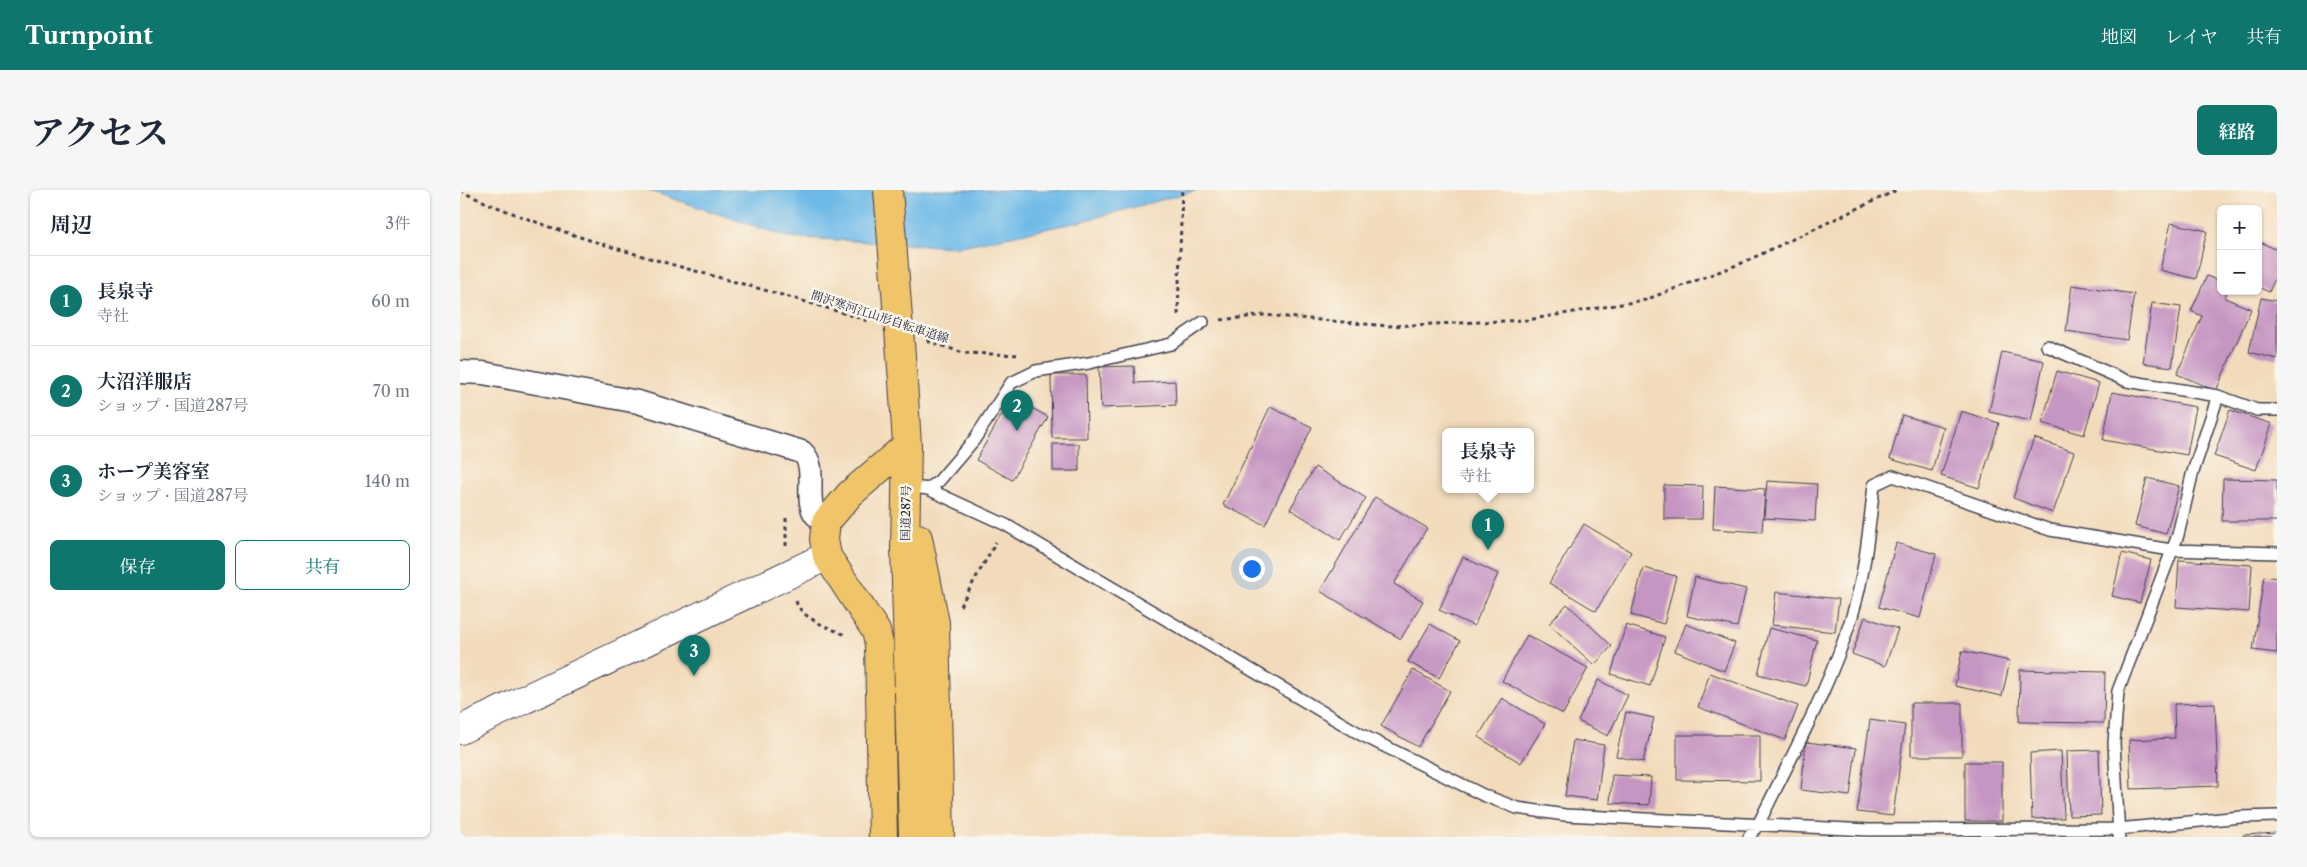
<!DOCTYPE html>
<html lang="ja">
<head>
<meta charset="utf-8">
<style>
  :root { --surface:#fff; --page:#f6f6f7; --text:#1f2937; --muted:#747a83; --line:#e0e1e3; --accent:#0f766e }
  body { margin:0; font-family:"Libre Caslon Text","Noto Serif JP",serif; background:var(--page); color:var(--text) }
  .controls { position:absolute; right:15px; top:15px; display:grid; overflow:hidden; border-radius:8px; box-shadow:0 1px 4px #0004 }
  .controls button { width:45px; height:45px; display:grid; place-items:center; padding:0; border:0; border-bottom:1px solid var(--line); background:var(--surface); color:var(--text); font:25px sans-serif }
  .you { position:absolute; left:791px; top:378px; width:18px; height:18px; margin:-12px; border:4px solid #fff; border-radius:50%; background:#1a73e8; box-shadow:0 0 0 8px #1a73e833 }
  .badge { display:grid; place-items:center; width:32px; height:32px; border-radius:50%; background:var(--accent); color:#fff; font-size:16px; font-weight:700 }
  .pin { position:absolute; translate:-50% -41px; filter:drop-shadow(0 1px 2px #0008) }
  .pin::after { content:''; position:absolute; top:26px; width:18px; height:15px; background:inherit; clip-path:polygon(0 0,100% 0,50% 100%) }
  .popup { position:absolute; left:982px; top:238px; width:92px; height:65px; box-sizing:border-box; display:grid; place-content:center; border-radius:8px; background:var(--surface); filter:drop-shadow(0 1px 4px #0005); font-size:16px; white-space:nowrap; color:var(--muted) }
  .popup b { font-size:19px; color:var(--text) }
  .popup::after { content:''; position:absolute; left:50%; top:100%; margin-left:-10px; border:10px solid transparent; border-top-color:var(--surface) }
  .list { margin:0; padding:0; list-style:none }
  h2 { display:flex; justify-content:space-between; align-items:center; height:65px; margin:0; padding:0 20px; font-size:21px }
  h2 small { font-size:16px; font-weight:400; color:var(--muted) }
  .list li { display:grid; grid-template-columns:32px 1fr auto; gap:15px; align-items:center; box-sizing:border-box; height:90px; padding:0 20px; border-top:1px solid var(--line) }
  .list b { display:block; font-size:19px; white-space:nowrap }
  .list p { margin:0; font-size:16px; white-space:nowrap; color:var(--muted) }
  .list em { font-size:16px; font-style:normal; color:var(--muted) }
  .actions { display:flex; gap:10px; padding:15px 20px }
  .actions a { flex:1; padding:11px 0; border:1px solid var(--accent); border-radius:8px; text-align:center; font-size:18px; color:var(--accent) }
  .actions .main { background:var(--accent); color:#fff }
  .map { position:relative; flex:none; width:1817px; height:647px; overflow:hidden; border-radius:8px }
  header { display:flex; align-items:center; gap:30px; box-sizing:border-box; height:70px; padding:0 25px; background:var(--accent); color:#fff }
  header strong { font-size:24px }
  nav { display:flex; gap:28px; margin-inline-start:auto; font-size:18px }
  .intro { display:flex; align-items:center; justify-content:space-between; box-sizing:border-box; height:120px; padding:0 30px }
  h1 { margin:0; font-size:35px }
  .button { padding:12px 22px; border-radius:8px; background:var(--accent); color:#fff; font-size:18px; font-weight:700 }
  main { display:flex; gap:30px; padding:0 30px }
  aside { flex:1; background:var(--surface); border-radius:8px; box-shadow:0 1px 4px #0004 }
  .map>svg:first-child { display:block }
  .water { fill:#6db9e7; stroke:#486e91 }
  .building { fill:#c696c2 }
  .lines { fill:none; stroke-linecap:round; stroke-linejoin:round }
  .service-casing { stroke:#413e4e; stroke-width:14 }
  .minor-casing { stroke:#413e4e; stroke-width:25 }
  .tertiary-casing { stroke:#413e4e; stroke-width:30 }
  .trunk-casing { stroke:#413e4e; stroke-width:30 }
  .path { stroke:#413e4e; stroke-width:3; stroke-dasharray:4 4; stroke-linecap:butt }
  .service { stroke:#fff; stroke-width:11 }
  .minor { stroke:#fff; stroke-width:22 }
  .tertiary { stroke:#fff; stroke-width:28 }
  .trunk { stroke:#f0c469; stroke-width:28 }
  .trunk-bridge-casing { stroke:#413e4e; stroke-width:30; stroke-linecap:butt }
  .trunk-bridge { stroke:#f0c469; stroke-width:28 }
  .labels { text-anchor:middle; stroke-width:5; stroke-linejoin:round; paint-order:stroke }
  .street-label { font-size:12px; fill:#22223b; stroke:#fbf7ec }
</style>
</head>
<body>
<header>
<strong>Turnpoint</strong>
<nav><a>地図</a><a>レイヤ</a><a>共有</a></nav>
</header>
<div class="intro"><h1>アクセス</h1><a class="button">経路</a></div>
<main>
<aside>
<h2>周辺<small>3件</small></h2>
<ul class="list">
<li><span class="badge">1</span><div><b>長泉寺</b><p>寺社</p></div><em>60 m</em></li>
<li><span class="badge">2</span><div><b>大沼洋服店</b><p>ショップ · 国道287号</p></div><em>70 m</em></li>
<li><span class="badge">3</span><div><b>ホープ美容室</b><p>ショップ · 国道287号</p></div><em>140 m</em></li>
</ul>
<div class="actions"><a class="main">保存</a><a>共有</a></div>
</aside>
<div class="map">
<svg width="1817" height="647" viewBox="0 0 1817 647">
  <rect width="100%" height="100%" fill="#fbf7ec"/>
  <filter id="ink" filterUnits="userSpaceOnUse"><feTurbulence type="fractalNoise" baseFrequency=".02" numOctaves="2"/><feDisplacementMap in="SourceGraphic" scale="10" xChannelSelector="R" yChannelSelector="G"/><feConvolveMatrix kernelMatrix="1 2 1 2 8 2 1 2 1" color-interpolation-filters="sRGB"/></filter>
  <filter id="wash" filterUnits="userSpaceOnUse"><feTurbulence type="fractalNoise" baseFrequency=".0096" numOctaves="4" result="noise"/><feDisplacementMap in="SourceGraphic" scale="20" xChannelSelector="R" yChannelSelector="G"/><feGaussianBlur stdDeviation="1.12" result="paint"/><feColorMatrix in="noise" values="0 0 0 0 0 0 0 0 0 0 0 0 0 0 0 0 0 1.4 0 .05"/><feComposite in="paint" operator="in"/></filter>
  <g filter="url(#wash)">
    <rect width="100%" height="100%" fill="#f2dbbb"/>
    <path class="water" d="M187,0H738L619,32L497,57L327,47Z"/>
    <g id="blocks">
      <path class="building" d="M1711,33L1747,41L1736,89L1700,80Z
        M1798,51L1817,60V84L1809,102L1798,97Z
        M1747,86L1761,92V101H1767L1765,108L1791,119L1756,201L1717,184L1742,126L1731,121Z
        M1612,95L1674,104L1667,150L1606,141Z
        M1801,108L1817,111V169L1789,162Z
        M1692,113L1721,117L1712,177L1683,173Z
        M1542,162L1584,171L1571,231L1529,222Z
        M674,176L675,193L715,191L716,215L641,218L639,177Z
        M1597,181L1639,193L1624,245L1582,233Z
        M591,185H626L627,248H592Z
        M1652,202L1736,217L1727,265L1643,250Z
        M552,207L588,227L552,290L516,270Z
        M810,217L852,237L805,335L763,315Z
        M1770,220L1812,234L1796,280L1754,266Z
        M1501,221L1539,233L1519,298L1481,286Z
        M1442,225L1484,237L1472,281L1430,269Z
        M1574,248L1614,262L1593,323L1553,308Z
        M593,254H619V281H593Z
        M855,277L906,308L880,350L830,319Z
        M1687,288L1719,296L1706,344L1675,336Z
        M1763,289L1817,290V331H1762Z
        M1307,291L1357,294L1355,331L1304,328Z
        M1204,295L1243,296L1242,329H1204Z
        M1255,296L1305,299L1302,342L1253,339Z
        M915,307L967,338L934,394L963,411L941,449L860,401Z
        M1124,334L1171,362L1136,421L1089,393Z
        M1436,353L1476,364L1460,428L1419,417Z
        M1662,363L1691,370L1680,413L1652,406Z
        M1003,367L1038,384L1014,436L979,420Z
        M1719,370L1792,375L1789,422L1716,417Z
        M1183,378L1216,386L1204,434L1171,425Z
        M1804,386L1817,388V463L1793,460Z
        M1235,387L1286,399L1277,437L1227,426Z
        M1316,402L1379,409L1375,442L1312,435Z
        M1107,414L1152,456L1134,475L1089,434Z
        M1405,427L1438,439L1425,476L1392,464Z
        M970,434L1000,451L979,488L948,472Z
        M1226,434L1275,453L1264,481L1215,461Z
        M1166,435L1205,447L1190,496L1151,484Z
        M1309,438L1357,450L1346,496L1298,484Z
        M1067,445L1128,478L1103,524L1042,491Z
        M1502,461L1550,471L1542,506L1495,496Z
        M953,480L990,501L958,557L921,536Z
        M1560,480L1645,482L1644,533L1559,532Z
        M1250,483L1338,516L1325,550L1238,517Z
        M1138,490L1168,505L1148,546L1118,531Z
        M1042,508L1085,534L1061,573L1018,547Z
        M1451,513H1502V566H1451Z
        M1755,513L1758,596L1671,599L1669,550L1715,548L1714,514Z
        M1166,522L1194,528L1183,572L1156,566Z
        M1410,530L1445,535L1433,626L1397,622Z
        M1217,545H1300V591L1217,590Z
        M1113,550L1144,555L1137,610L1105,606Z
        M1346,552L1396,558L1390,606L1341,600Z
        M1639,560L1641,625L1609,626L1607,561Z
        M1601,561L1604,628L1572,629L1570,563Z
        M1505,572H1542V631H1505Z
        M1152,585L1191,587L1189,615L1150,613Z
        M1817,643V647H1784L1783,645Z"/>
    </g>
  </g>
  <g filter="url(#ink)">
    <use href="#blocks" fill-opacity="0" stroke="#413e4e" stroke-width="1"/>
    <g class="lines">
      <g class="service-casing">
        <path id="service" d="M1587,156L1667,191L1758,206
          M461,298L468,299L479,291L514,250L551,193L576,181L629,173L711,154L743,132
          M468,299L546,335L900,544L1023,605L1057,618L1105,625L1409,640L1658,639L1781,627L1817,626
          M1289,647L1299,633C1332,565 1369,499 1392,426C1405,384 1409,339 1414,295L1433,286L1590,340L1711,360L1817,363
          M1659,647L1654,553L1658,501L1718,345L1732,285L1758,206L1797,220H1817"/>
      </g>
      <g class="minor-casing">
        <path id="minor" d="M0,182L23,183L178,212L342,262C359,277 343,310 356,325C359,328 363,330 366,332"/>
      </g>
      <g class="tertiary-casing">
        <path id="tertiary" d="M0,540L367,366"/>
      </g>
      <g class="trunk-casing">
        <path id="trunk" d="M443,191L447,255L445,358L453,647
          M458,348L475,433L480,647
          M423,647L419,454L416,441L367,366L364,349L366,332L390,304L447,255"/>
      </g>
      <path class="path" d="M0,1C131,61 275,87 411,132
        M718,125L722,0
        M761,130L804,125L928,136L1067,130L1185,110L1282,73L1437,0
        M467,151L504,163L561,165
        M326,356V325
        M336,411C341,429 369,437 385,445
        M500,416L536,352"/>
      <use href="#service" class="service"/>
      <use href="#minor" class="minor"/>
      <use href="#tertiary" class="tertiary"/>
      <use href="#trunk" class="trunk"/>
      <g class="trunk-bridge-casing">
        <path id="trunk-bridge" d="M428,0L443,191"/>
      </g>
      <use href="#trunk-bridge" class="trunk-bridge"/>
    </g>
  </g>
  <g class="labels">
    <g class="street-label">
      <text transform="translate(420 127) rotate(18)" y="4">間沢寒河江山形自転車道線</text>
      <text transform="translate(446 323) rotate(-89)" y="4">国道287号</text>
    </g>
  </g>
</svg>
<div class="controls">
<button>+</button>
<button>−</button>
</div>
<div class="you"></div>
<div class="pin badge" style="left:1028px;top:360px">1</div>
<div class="popup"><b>長泉寺</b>寺社</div>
<div class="pin badge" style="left:557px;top:241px">2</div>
<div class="pin badge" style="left:234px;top:486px">3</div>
</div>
</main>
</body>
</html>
